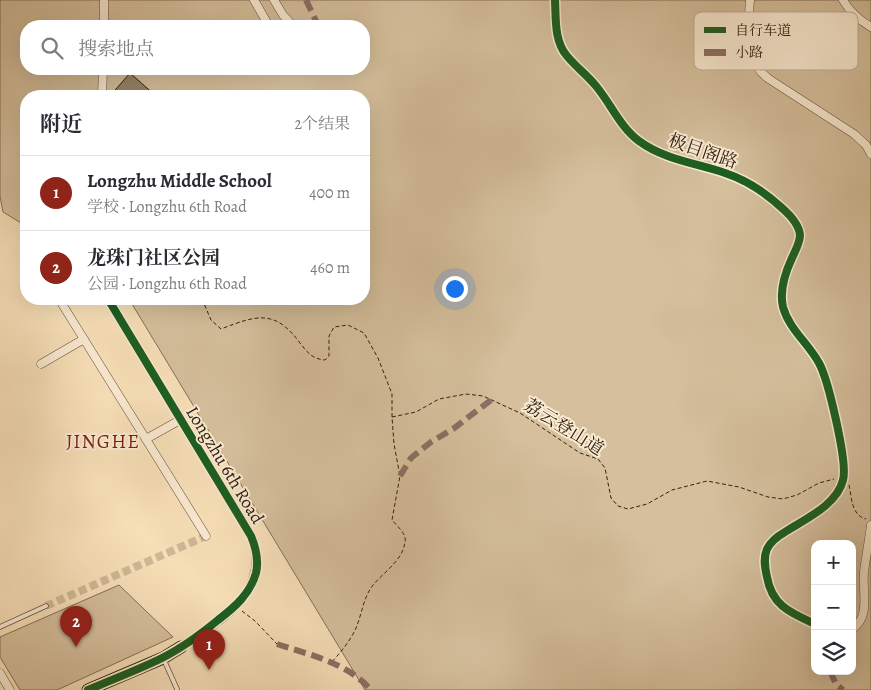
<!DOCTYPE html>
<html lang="zh">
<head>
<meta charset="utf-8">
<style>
  :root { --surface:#fff; --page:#f2f2f3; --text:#2b2b33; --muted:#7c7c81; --line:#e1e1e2; --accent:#8f2418 }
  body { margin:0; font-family:Alegreya,"Noto Serif SC",serif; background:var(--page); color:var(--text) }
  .controls { position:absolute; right:15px; bottom:15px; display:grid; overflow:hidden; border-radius:10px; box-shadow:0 5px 20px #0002 }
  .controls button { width:45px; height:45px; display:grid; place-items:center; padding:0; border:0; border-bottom:1px solid var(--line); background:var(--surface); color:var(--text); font:25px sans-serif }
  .you { position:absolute; left:454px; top:288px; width:18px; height:18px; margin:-12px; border:4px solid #fff; border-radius:50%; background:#1a73e8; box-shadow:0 0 0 8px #1a73e833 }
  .badge { display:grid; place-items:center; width:32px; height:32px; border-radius:50%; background:var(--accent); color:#fff; font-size:16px; font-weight:700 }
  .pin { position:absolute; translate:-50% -41px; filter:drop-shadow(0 1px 2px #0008) }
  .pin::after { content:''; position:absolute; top:26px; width:18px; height:15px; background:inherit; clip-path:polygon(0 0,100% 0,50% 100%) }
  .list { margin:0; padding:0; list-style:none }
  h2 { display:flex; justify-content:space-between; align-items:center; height:65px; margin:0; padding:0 20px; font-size:21px }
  h2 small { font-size:16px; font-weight:400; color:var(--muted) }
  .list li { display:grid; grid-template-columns:32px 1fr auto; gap:15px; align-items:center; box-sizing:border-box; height:75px; padding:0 20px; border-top:1px solid var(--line) }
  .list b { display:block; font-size:19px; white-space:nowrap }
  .list p { margin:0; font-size:16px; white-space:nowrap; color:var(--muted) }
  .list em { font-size:16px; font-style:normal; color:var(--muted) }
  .icon { flex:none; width:28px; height:28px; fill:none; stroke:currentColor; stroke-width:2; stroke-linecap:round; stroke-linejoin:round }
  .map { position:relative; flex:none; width:871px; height:690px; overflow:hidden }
  .search { position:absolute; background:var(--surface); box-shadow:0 5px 20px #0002; left:20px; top:20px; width:350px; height:55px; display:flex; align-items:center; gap:12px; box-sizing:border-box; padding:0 18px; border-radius:20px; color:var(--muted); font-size:19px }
  .panel { position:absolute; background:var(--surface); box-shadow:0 5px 20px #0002; left:20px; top:90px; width:350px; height:215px; border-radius:20px }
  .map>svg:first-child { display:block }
  .green { fill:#d5bf9c; stroke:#827058; fill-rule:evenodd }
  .building { fill:#978469; stroke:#2e2113 }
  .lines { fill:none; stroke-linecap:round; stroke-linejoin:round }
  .street-tunnel { stroke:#cfb997; stroke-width:8; stroke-dasharray:8 4; stroke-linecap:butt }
  .lane-casing { stroke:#60503c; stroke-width:5.5 }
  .street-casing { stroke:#60503c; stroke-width:9 }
  .secondary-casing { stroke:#2e2113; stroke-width:13 }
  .path { stroke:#2e2113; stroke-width:1; stroke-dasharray:4 2.5; stroke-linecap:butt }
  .lane { stroke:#faead1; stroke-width:4 }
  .street { stroke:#faead1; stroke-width:8 }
  .secondary { stroke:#faead1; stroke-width:11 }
  .quiet { stroke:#8d6e63; stroke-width:6; stroke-dasharray:12 6; stroke-linecap:butt }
  .cycleway-casing { stroke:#faead1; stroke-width:11 }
  .cycleway { stroke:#1b5e20; stroke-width:8 }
  .labels { text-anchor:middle; stroke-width:4; stroke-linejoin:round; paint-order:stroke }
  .street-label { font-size:18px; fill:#2e2113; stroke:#faead1 }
  .quarter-label { font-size:20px; letter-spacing:1px; fill:#7a1f14; stroke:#faead1 }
  .key { fill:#faead1; stroke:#bdae98; stroke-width:1 }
  .key-label { font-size:14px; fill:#2e2113 }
</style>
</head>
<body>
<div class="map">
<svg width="871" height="690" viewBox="0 0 871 690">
  <rect width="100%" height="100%" fill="#f7dfb8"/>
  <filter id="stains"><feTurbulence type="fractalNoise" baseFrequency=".004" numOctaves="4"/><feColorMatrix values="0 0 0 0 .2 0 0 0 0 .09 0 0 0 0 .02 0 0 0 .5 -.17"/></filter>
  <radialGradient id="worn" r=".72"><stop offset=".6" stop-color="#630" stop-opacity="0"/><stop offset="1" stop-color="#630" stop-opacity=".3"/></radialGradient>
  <path class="green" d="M0,0H871V690H365L129,299H364V96H26V226L3,212L0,196ZM26,26H364V69H26ZM815,544H852V671H815Z
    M119,585L173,637L57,690H20L0,657V637Z"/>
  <path class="building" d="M130,73L156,96H135L129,91L125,96H110Z"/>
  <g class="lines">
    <path class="street-tunnel" d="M46,606L206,536"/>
    <g class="lane-casing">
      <path id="lane" d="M0,627L46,606
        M164,660L177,689"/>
    </g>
    <g class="street-casing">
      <path id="street" d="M254,0L269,26
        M274,0L283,15L293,26
        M555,0C556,18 554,41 567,56C576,67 587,75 596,86C611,104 620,127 639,141C665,160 696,163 725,173C746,180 766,193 782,208C790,215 799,224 800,235C800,243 795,251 792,258C785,273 779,290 783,307C789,329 808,343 819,363C828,379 848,463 843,480C837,505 805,519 785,532C778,536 771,541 767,549C763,558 765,568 767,577C772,606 791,613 815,624
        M750,0C749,9 749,19 750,28C750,49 751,66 769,79L854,134L866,145L871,154
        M843,0C850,12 859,20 871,27
        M104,26V0
        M102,96L103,69
        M59,299L206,536
        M108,299L251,536C273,591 220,621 181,647
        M41,364L84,339
        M146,439L180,420
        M852,629C871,617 862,592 864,572C866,556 869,541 871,525
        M0,673L10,690"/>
    </g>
    <g class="secondary-casing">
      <path id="secondary" d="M88,690L163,658L181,647"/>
    </g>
    <path class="path" d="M202,299L211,320L221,329C257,315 275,309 300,343C307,352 312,359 325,360L329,356V336L334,327L348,325L364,333L378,358L392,394V417L394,444L400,476L392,520C397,526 407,534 405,542C403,560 384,572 373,585C363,598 362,614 356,628C351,640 340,653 331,663
      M392,417L416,412L439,399L466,394L483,396L520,413L580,453L598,459L605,468L611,498L618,506L628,509L647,504L672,490L707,481L739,487L768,497L783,499L797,495L819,483L834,479
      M849,485C852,498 851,515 866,519
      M242,611L255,621L277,644"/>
    <use href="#lane" class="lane"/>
    <use href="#street" class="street"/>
    <use href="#secondary" class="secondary"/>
    <path class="quiet" d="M306,0L317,23V26
      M400,476L411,458L431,442L453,429L491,400
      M277,644C310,655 348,663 371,690
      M830,671L836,684L843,690"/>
    <g class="cycleway-casing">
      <path id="cycleway" d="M555,0C556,18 554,41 567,56C576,67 587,75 596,86C611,104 620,127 639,141C665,160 696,163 725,173C746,180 766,193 782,208C790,215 799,224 800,235C800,243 795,251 792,258C785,273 779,290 783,307C789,329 808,343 819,363C828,379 848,463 843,480C837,505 805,519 785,532C778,536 771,541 767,549C763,558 765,568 767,577C772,606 791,613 815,624
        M88,690C113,679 138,670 162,658C182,648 201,634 218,620C235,607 250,594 256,573C259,560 256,548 251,536L108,299"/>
    </g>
    <use href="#cycleway" class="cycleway"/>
  </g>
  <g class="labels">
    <g class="street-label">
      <text transform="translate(703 151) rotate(19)" y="6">极目阁路</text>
      <text transform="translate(564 427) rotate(32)" y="6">荔云登山道</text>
      <text transform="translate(225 465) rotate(59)" y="6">Longzhu 6th Road</text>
    </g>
    <g class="quarter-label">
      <text x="103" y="448">JINGHE</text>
    </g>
  </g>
  <rect x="694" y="12" width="164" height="58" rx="8" class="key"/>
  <rect x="704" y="27" width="22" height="6" fill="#1b5e20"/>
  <rect x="704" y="49" width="22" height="7" fill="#8d6e63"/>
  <g class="key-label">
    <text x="735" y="35">自行车道</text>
    <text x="735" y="57">小路</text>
  </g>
  <rect width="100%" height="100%" filter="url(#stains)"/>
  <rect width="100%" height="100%" fill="url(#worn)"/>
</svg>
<div class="controls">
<button>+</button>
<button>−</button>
<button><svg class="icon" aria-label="layers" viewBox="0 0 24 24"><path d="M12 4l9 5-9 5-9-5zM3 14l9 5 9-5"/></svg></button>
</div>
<div class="you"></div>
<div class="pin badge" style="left:209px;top:670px">1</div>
<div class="pin badge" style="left:76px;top:647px">2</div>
<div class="search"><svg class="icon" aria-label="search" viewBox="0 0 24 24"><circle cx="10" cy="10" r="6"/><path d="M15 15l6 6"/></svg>搜索地点</div>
<section class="panel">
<h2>附近<small>2个结果</small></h2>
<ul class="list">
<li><span class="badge">1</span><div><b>Longzhu Middle School</b><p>学校 · Longzhu 6th Road</p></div><em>400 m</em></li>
<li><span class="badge">2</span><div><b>龙珠门社区公园</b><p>公园 · Longzhu 6th Road</p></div><em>460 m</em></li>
</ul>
</section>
</div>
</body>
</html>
